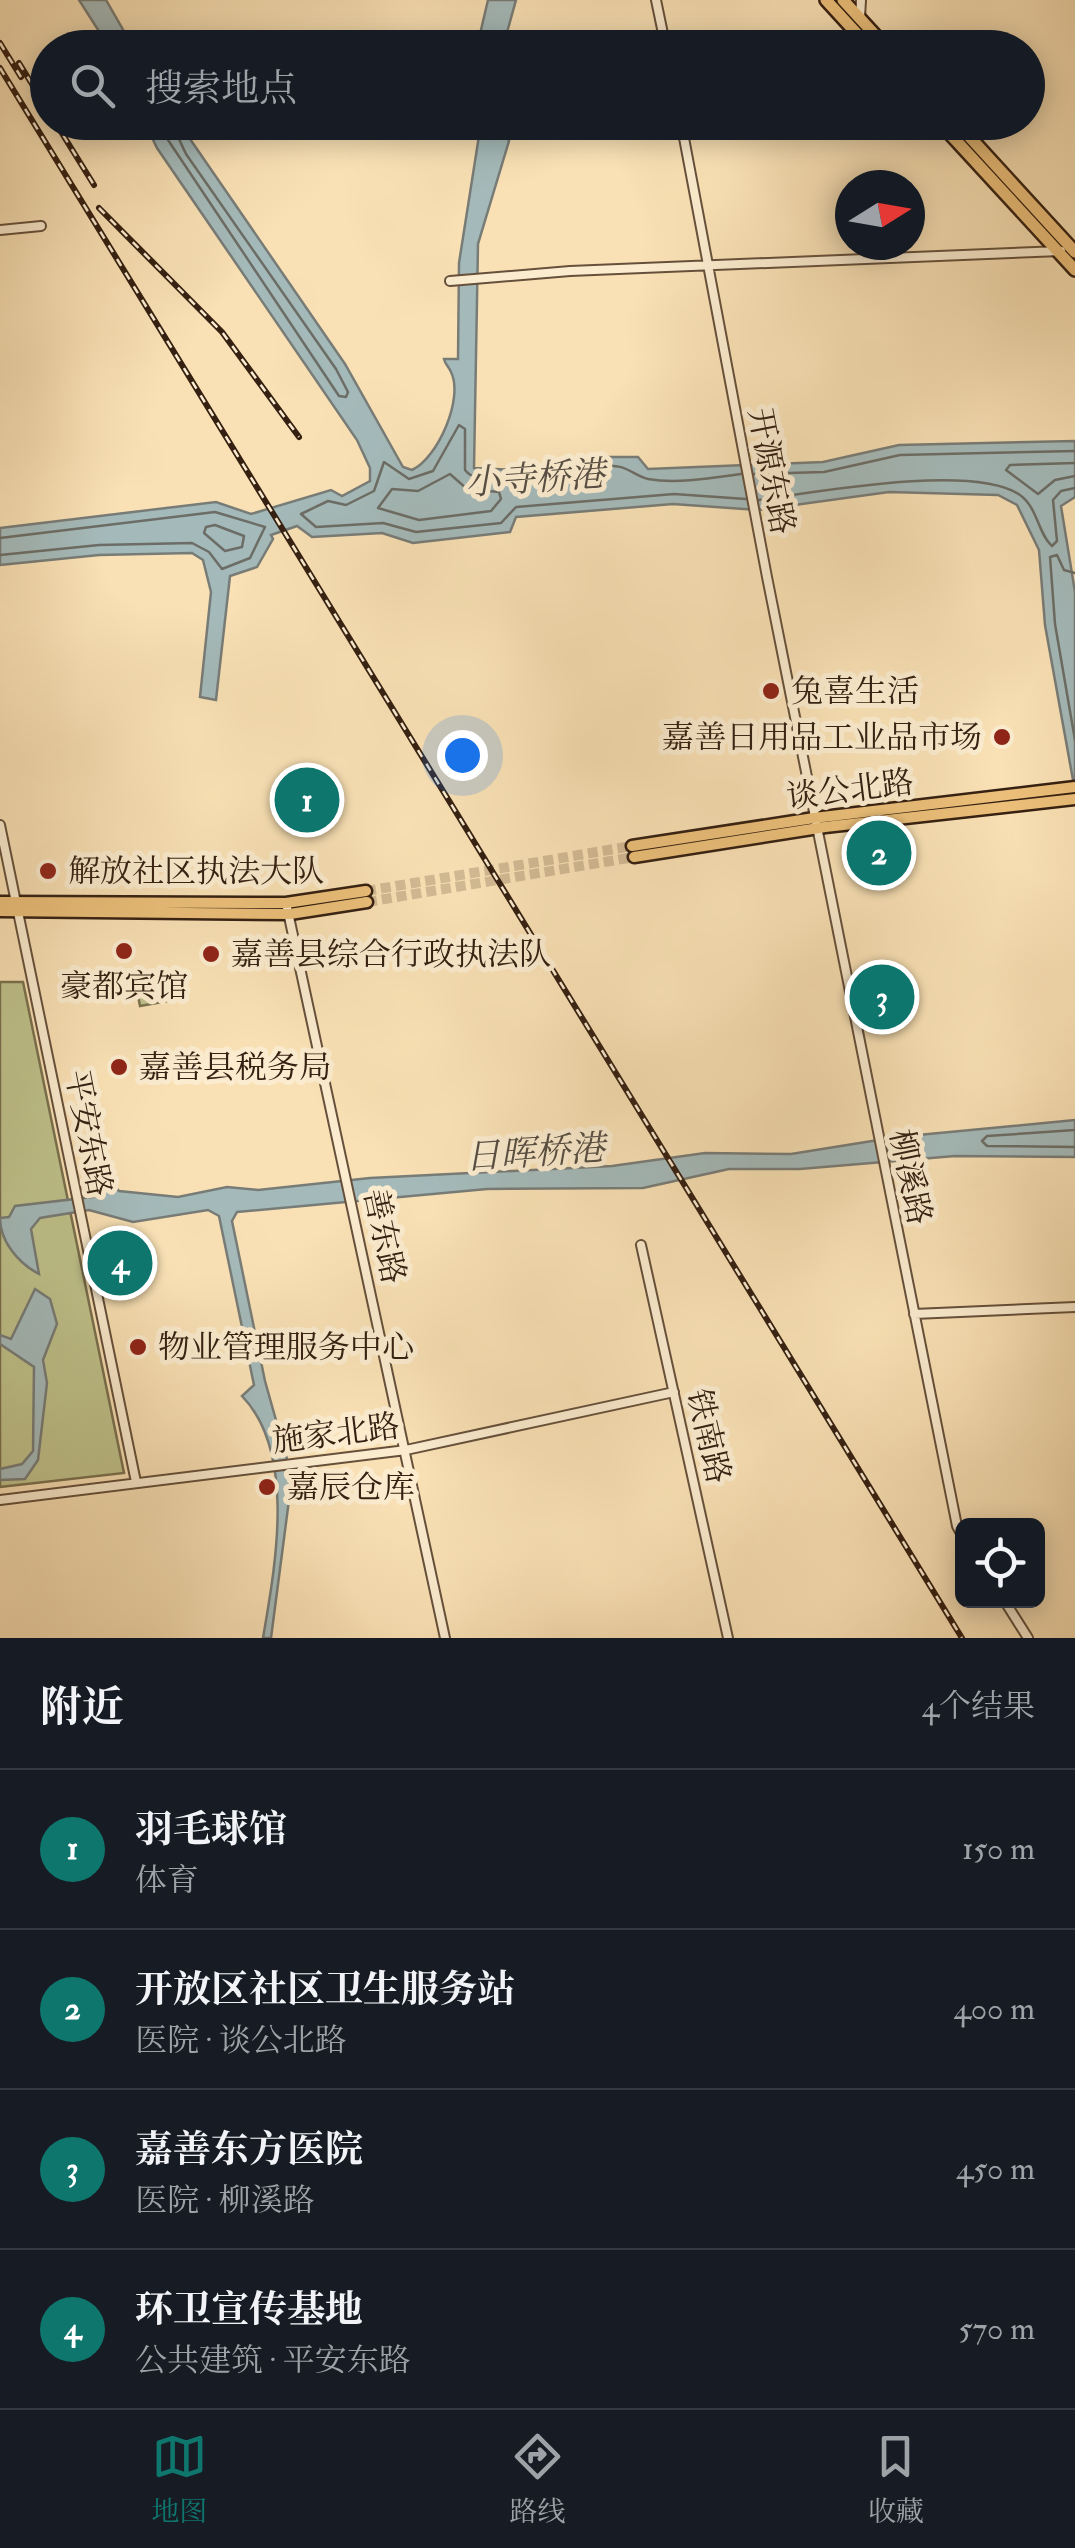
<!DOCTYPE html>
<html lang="zh">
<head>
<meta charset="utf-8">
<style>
  :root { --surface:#171b24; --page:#242831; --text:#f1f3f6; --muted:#9ea1a6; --line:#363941; --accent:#0f766e }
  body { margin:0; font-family:"IM FELL Double Pica","Noto Serif SC",serif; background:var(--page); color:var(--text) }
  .controls { position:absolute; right:30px; bottom:30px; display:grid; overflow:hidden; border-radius:15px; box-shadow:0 5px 25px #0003 }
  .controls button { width:90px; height:90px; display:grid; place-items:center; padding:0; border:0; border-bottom:2px solid var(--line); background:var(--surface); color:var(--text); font:50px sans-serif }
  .compass { position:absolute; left:835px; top:170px; width:90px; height:90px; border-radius:50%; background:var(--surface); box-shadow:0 5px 25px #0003; rotate:79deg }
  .you { position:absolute; left:462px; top:755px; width:35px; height:35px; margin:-25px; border:8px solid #fff; border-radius:50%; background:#1a73e8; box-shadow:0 0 0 15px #1a73e833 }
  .badge { display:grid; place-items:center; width:65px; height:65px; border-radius:50%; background:var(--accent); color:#fff; font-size:32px; font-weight:700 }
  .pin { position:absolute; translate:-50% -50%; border:5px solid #fff; box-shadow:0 2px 10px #0006 }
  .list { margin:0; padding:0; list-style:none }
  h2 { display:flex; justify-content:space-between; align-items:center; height:130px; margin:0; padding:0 40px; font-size:42px }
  h2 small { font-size:32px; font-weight:400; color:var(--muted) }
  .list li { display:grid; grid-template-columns:65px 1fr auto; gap:30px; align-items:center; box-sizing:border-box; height:160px; padding:0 40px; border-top:2px solid var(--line) }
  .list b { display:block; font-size:38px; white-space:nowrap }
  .list p { margin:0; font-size:32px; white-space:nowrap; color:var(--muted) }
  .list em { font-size:32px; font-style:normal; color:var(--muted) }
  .icon { flex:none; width:55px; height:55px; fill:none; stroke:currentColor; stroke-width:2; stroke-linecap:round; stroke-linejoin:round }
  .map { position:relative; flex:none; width:1075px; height:1638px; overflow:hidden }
  .search { position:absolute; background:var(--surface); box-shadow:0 5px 25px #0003; left:30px; right:30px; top:30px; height:110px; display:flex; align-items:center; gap:25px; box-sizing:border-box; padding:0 35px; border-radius:55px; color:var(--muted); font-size:38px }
  .sheet { height:770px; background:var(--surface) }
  nav { display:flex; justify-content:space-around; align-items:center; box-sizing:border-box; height:140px; border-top:2px solid var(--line); background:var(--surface); font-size:28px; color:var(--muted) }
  nav a { display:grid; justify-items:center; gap:5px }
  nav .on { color:var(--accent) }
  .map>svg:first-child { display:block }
  .green { fill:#bfc28c; stroke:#7a714f; stroke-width:2.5 }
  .water { fill:#a4baba; stroke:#787c77; stroke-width:2.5 }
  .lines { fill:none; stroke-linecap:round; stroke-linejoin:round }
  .shore { stroke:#6c6d66; stroke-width:2.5 }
  .major-tunnel { stroke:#d2ba94; stroke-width:10; stroke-dasharray:10 5; stroke-linecap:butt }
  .minor-casing { stroke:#66503b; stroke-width:12 }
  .major-casing { stroke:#352012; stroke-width:15 }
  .highway-casing { stroke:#352012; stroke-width:16 }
  .minor { stroke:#fbeccf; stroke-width:8 }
  .major { stroke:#ecc07a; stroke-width:10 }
  .highway { stroke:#ecc07a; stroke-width:11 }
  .rail-casing { stroke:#352012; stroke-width:6 }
  .rail { stroke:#fbeccf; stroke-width:2.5; stroke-dasharray:8; stroke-linecap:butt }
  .poi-dot { fill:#8f2418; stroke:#fbeccf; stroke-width:4 }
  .labels { text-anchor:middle; stroke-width:10; stroke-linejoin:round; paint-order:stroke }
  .street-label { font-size:32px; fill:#352012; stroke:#fbeccf }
  .poi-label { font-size:32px; fill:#352012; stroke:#fbeccf; text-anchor:start }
  .water-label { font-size:35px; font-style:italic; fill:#564e44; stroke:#fbeccf }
</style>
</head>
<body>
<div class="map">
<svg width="1075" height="1638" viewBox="0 0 1075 1638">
  <rect width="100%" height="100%" fill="#f9e1b5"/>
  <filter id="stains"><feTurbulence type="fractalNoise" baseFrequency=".002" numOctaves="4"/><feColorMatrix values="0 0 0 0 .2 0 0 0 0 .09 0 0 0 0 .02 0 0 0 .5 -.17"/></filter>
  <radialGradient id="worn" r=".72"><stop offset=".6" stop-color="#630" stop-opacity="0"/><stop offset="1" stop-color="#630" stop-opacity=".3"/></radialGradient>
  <path class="green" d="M169,978L173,1000L140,1006L136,985Z
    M0,982H23L124,1473L0,1487Z"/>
  <path class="water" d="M79,0H106L133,47H109Z
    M488,0H516L503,47H477Z
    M145,123H179L345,364L403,467L412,470C438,458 464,398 451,372C449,367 445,364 444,359H458L459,263L481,123H499L509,141L478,244L474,468L534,471L598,457H638L648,469L823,462L899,445L1075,441V497L1061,506L1075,592V791L1045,625L1039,550L1017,505L998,495L889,492L758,510L673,504L516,517L510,532L413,543L382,533L312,537L297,526L271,535L273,539L257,567L230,576L216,700L200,697L211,592L203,560L192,553L99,555L0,565V528L216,502L251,514L331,490L342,496L370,481V468L357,440L157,148Z
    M1075,1120V1157L955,1156L800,1169H729L643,1188L487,1189L237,1212L232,1221L265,1381L292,1477L271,1638H263C275,1567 297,1453 242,1396L254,1385L219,1216L208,1210L133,1222L89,1210L40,1218L31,1229L39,1274C18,1263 0,1241 0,1218L9,1217L15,1206L100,1196L103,1185L112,1184L119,1191L178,1197L227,1187L258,1190L370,1178L612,1166L705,1153L791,1154L897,1137Z
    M35,1289L50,1299L57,1324L43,1360L47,1383L38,1460L25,1479L0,1480V1469L22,1464L33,1451L34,1367L0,1344V1335L11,1339Z"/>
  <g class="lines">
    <path class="shore" d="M156,122L339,396L346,397L348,392L336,369L186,154L171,122
      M1075,463L1010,465L1006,470L1038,494L1055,480L1075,476
      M450,474L467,489L499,492L501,499L491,511L419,520L378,508L392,489L418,491Z
      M741,474C712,478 677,484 648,479C631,475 626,461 598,468C573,475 482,493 465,470V429L459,425L433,471L409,479L384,462L374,491L346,505L328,501L301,514L316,527L383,523L416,532L501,523L516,507L674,494L746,499
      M754,474L824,472L900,455L1075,451
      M759,500C816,492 974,463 1020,495C1038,508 1038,534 1052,546L1057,541L1053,500L1061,491L1075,488
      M215,525L244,536L242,547L225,551L204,533L206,527Z
      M0,538L215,512L265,527L250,558L222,569L209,552L192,543L99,545L0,555
      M1075,573L1064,570L1057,555L1050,557L1055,624L1075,740
      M1075,1130L987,1136L982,1141L987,1146L1075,1147"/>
    <path class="major-tunnel" d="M366,891L632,846
      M367,902L634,857"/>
    <g class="minor-casing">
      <path id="minor" d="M656,0L666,48
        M860,18L861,0
        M681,122L767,577L957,1526L962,1535
        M0,230L41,226
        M450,281L570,271L1061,251
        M0,825L136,1482
        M286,903L445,1638
        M641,1245L728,1638
        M914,1314L1075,1307
        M0,1500L406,1450L674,1392
        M1004,1600L1028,1638"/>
    </g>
    <g class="major-casing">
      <path id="major" d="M632,846L814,818L1075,787
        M634,857L825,827L1075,799
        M0,902L286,903L366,891
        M0,911L290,914L367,902"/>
    </g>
    <g class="highway-casing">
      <path id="highway" d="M826,0L870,48
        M843,0L887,48
        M939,122L1075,270
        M956,122L1075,252"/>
    </g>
    <use href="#minor" class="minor"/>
    <use href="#major" class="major"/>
    <use href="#highway" class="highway"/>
    <g class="rail-casing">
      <path id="rail" d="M0,43L21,77
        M19,63L48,110
        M0,68L962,1638
        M55,122L94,185
        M99,208L222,332L299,437"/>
    </g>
    <use href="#rail" class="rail"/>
  </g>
  <g class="poi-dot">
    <circle cx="771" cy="691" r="10"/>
    <circle cx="1002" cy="737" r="10"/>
    <circle cx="48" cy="871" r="10"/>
    <circle cx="124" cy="951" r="10"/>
    <circle cx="211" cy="954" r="10"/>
    <circle cx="119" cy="1067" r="10"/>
    <circle cx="138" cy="1347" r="10"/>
    <circle cx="267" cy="1487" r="10"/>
  </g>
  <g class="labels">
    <g class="street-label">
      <text transform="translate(772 471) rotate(79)" y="11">开源东路</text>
      <text transform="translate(850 789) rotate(-7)" y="11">谈公北路</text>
      <text transform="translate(89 1133) rotate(79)" y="11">平安东路</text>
      <text transform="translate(911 1177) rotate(78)" y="11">柳溪路</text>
      <text transform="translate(385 1236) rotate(78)" y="11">善东路</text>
      <text transform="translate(336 1433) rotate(-7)" y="11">施家北路</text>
      <text transform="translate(709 1436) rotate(77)" y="11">铁南路</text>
    </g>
    <g class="poi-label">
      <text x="791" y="702">兔喜生活</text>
      <text x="982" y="748" text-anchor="end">嘉善日用品工业品市场</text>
      <text x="68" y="882">解放社区执法大队</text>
      <text x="231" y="965">嘉善县综合行政执法队</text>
      <text x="124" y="997" text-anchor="middle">豪都宾馆</text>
      <text x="139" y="1078">嘉善县税务局</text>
      <text x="158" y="1358">物业管理服务中心</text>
      <text x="287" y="1498">嘉辰仓库</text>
    </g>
    <g class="water-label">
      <text transform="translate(535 478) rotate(-4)" y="12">小寺桥港</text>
      <text transform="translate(535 1152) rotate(-4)" y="12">日晖桥港</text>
    </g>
  </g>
  <rect width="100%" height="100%" filter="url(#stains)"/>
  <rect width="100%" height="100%" fill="url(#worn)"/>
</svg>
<div class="controls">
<button><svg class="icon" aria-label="locate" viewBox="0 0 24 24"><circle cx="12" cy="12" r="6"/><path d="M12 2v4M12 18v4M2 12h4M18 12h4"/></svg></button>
</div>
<svg class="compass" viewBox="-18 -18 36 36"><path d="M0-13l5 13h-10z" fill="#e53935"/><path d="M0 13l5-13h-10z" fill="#9ea1a6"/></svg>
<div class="you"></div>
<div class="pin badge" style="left:307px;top:800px">1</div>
<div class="pin badge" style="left:879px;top:853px">2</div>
<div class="pin badge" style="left:882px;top:997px">3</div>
<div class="pin badge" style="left:120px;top:1263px">4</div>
<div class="search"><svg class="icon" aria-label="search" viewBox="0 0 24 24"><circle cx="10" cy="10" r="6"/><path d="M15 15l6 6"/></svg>搜索地点</div>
</div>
<section class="sheet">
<h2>附近<small>4个结果</small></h2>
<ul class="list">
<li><span class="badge">1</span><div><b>羽毛球馆</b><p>体育</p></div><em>150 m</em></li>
<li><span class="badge">2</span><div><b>开放区社区卫生服务站</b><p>医院 · 谈公北路</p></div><em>400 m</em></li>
<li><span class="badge">3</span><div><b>嘉善东方医院</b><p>医院 · 柳溪路</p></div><em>450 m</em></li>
<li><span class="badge">4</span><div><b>环卫宣传基地</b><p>公共建筑 · 平安东路</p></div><em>570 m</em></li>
</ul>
</section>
<nav>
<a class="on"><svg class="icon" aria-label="map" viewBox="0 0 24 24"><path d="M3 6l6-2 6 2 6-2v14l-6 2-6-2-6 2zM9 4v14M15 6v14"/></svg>地图</a>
<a><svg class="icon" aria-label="directions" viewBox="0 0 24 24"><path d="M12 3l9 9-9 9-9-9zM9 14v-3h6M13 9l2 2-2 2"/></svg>路线</a>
<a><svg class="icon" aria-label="saved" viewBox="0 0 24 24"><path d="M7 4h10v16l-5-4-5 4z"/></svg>收藏</a>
</nav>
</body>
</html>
